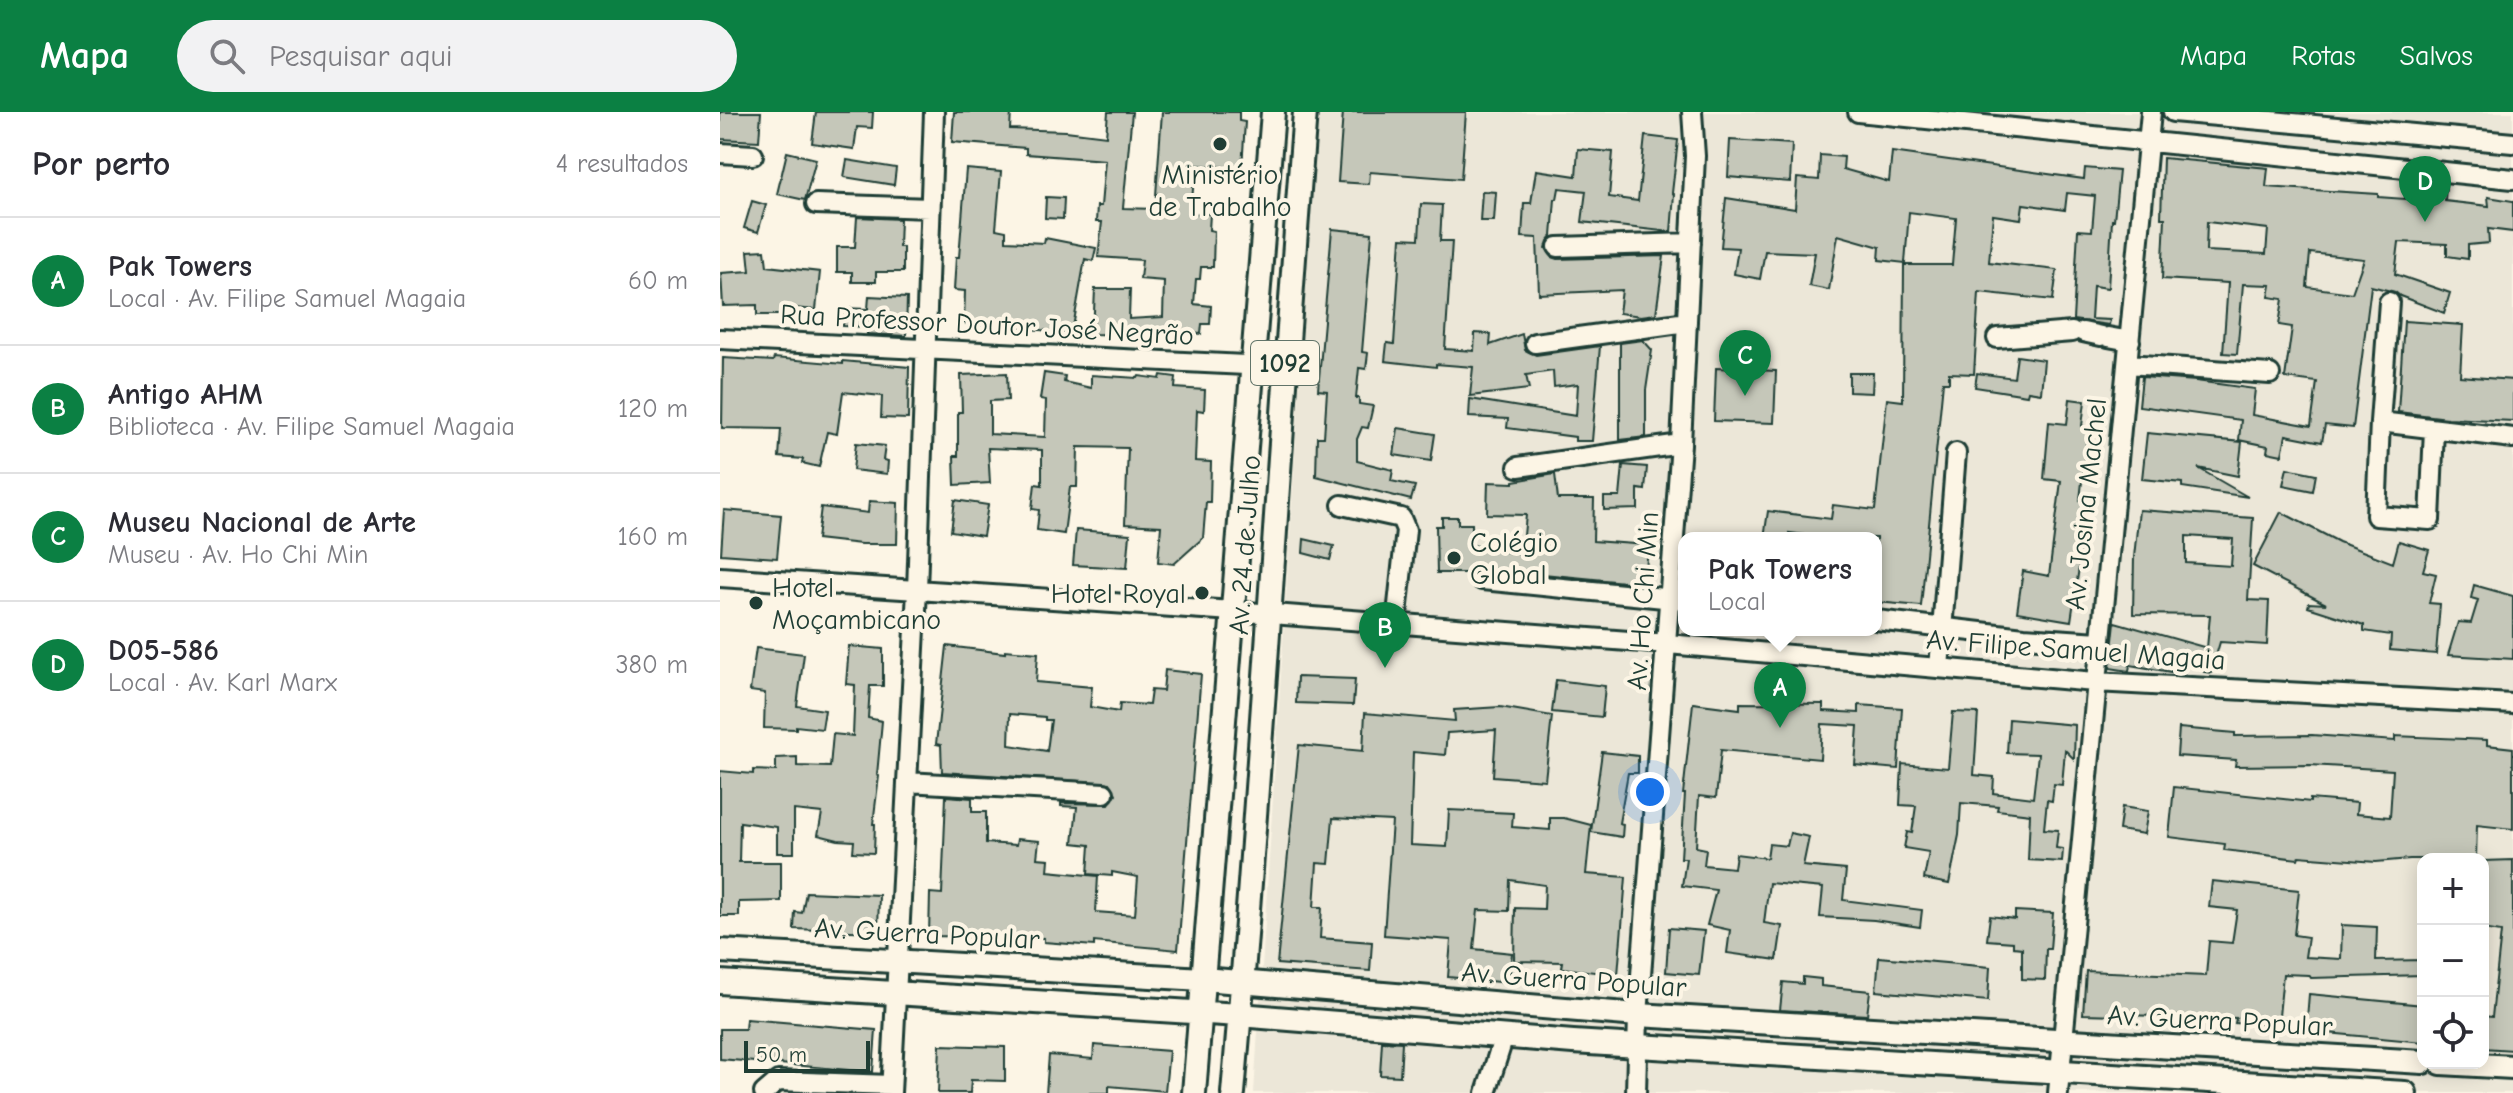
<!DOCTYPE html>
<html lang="pt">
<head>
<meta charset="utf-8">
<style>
  :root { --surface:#fff; --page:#f2f2f3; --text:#2b2b33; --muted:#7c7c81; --line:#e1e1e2; --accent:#0b8043 }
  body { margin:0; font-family:"Comic Neue",sans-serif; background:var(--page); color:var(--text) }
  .controls { position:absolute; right:24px; bottom:24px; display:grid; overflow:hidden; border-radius:16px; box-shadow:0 4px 20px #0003 }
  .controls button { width:72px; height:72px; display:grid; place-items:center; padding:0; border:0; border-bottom:2px solid var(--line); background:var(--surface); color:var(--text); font:40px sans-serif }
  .scale { position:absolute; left:24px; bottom:20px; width:126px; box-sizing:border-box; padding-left:8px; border:4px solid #1f3d34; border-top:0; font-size:22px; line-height:28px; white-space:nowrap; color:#1f3d34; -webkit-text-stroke:6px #fcf5e5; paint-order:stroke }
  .you { position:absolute; left:930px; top:680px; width:28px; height:28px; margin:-20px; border:6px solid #fff; border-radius:50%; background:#1a73e8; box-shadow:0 0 0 12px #1a73e833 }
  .badge { display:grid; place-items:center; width:52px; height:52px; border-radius:50%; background:var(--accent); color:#fff; font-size:26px; font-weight:700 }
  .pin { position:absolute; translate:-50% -66px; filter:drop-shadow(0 2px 4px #0008) }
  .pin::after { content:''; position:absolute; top:42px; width:28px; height:24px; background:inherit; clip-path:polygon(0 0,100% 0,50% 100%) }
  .popup { position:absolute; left:958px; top:420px; width:204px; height:104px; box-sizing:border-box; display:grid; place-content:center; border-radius:16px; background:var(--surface); filter:drop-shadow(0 2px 6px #0005); font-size:26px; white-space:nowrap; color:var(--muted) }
  .popup b { font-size:30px; color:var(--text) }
  .popup::after { content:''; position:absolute; left:50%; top:100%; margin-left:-16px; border:16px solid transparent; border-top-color:var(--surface) }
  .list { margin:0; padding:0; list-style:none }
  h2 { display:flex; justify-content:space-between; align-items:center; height:104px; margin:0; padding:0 32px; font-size:34px }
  h2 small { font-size:26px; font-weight:400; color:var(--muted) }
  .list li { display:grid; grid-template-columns:52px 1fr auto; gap:24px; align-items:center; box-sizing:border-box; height:128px; padding:0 32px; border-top:2px solid var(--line) }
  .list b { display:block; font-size:30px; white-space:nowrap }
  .list p { margin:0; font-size:26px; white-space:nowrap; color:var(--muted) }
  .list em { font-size:26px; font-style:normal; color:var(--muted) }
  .icon { flex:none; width:44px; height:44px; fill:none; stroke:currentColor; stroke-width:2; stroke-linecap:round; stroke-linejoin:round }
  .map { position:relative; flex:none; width:1793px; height:981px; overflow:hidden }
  header { display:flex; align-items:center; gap:48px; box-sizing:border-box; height:112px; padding:0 40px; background:var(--accent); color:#fff }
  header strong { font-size:38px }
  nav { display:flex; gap:44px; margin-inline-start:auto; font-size:28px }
  .search { width:560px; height:72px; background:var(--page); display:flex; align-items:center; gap:20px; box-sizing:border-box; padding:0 28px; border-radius:44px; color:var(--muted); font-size:30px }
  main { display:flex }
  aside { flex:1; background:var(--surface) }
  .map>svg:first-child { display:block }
  .built { fill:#ece7d8; fill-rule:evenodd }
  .building { fill:#c5c7b9; stroke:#1f3d34; stroke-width:2; fill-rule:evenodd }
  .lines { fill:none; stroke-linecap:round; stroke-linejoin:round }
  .minor-casing { stroke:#1f3d34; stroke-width:24 }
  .major-casing { stroke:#1f3d34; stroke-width:28 }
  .minor { stroke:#fcf5e5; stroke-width:18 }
  .major { stroke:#fcf5e5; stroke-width:22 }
  .poi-dot { fill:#1f3d34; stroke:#fcf5e5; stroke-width:3 }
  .labels { text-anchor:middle; stroke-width:8; stroke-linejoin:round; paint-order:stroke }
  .shield { fill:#fcf5e5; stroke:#617469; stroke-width:2 }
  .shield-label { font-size:26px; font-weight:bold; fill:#1f3d34 }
  .poi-label { font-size:28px; fill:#1f3d34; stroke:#fcf5e5; text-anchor:start }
  .street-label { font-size:28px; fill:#1f3d34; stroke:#fcf5e5 }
</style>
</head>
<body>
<header>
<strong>Mapa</strong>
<div class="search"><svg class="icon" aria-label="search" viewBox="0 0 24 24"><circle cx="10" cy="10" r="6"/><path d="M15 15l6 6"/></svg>Pesquisar aqui</div>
<nav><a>Mapa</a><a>Rotas</a><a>Salvos</a></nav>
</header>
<main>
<aside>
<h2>Por perto<small>4 resultados</small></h2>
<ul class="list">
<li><span class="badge">A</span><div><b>Pak Towers</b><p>Local · Av. Filipe Samuel Magaia</p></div><em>60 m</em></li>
<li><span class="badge">B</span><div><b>Antigo AHM</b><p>Biblioteca · Av. Filipe Samuel Magaia</p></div><em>120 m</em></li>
<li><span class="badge">C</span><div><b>Museu Nacional de Arte</b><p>Museu · Av. Ho Chi Min</p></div><em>160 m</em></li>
<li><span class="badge">D</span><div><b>D05-586</b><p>Local · Av. Karl Marx</p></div><em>380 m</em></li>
</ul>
</aside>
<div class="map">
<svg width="1793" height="981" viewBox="0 0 1793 981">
  <rect width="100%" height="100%" fill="#fcf5e5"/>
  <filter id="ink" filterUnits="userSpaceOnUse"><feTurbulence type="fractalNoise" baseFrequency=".0125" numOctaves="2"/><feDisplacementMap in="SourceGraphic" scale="16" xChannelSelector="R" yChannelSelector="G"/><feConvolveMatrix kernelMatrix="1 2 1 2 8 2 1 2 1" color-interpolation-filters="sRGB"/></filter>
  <g filter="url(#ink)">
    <path class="built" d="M597,0H1793V981H534ZM964,426H1156V518H964ZM1703,747H1763V951H1703Z"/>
    <path class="building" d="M0,0H41L39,29L0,27Z
      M96,0H153L152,16L137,15L134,37L92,31Z
      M234,0H291L290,17L346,19L386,24L388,0H412L403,96L435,97L442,0H519V9L525,10L522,56L475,53L471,101L490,102L489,118L494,119L493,155H481L480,167H476L474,192L491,194L490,212H482L481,222L431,217V220L409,223L373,222L375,177H410L409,207L443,205L444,169L420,167L422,148L378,145L382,110H376L377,94H381L385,48L306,42V36L232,30Z
      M623,0H746L741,67L650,60L649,72L618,70Z
      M925,24L958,28L952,81L954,82L951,120L862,110L866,79L839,76L837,87H835L832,124L828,129L826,136L832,145L838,147L944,144L936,202L921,204L899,201L902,178L819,182L817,126L802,125L804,91H811L816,58L856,64L858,37L893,40L889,85L918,89Z
      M1010,28L1072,32L1070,70L1008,65Z
      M67,40L96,47L85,88L57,82Z
      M1172,40L1364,67L1365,56L1399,59L1394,108H1392L1388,176L1373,174L1371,207L1390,208L1389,213L1353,208L1358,118L1372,119L1375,84L1347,81L1345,98L1303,92L1301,107L1273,103L1269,150L1337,158L1333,188L1259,180L1254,262L1229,261V270H1223L1201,494L1156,490V426H1109L1069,421V426H1044L1048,399L1111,407L1113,393L1155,398L1167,287L1183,289L1184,153H1232L1236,106L1189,100L1185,151L1159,148L1160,135L1118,123L1109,178L1089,174L1095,141L1045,139L1040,167L1014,162L1018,136L1001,135L1006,86L1075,97L1077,66L1099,68L1100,43L1124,45L1123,57L1169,70Z
      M1443,46L1548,56L1546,75L1658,82V85L1685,87L1686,73L1726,75L1725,89L1769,94L1768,85L1793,89V120L1768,117L1769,131L1748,133V147L1727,144V132L1679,130L1675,162L1730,181L1724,201L1680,184L1675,180L1651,174L1633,316L1605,313L1602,330L1566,323L1562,343L1547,340L1548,334L1519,328L1521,308L1419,294L1422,265L1476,269L1535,277L1532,303L1591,314L1597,270L1565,266L1572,215L1559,213L1563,187L1549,185L1551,173L1523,172L1517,242L1503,241L1508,171L1442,167L1445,106H1441ZM1487,110L1548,117L1546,142L1486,139ZM1590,141L1644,147L1632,181L1587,175Z
      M127,48L176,56L174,73L124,65Z
      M246,57L281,60L276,117L286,119V129L324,131L325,126L376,136L373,149L365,147L352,221L244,211L245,179L234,178L236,145H239Z
      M762,79L776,80L774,109H760Z
      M326,85L344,86L343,107L325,106Z
      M32,89L46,93L38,120L24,116Z
      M701,92L722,93L720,129H732L725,237L754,239L755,221L771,222L770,233L802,222L805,238L816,243L880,234L872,329H855V325L787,316L788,307L749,305L750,287L856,304L858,272L834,275L833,259L806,263L809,277L750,284L753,255L716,252V255L665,249L667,231L674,232L681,126L699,127Z
      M137,105L180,107L179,135H183V160H156V170H132V160H117V135H135Z
      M612,117L652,121L642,240L648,241L646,257L639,256L636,286H639V292L653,294L648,316L642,315L637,327V349L673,358L671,369L695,374L691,388L596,364L597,325H604L607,279L598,278Z
      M45,138L47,154L100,160L96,198L62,195V203H37V193L3,194L1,161L30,159L28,139Z
      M149,184L187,186L186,224L147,222L148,215L123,214L124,196L148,197Z
      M1684,209L1743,213L1740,264L1793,268V309L1728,306L1678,300Z
      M923,228L932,238L926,278V325L900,328V231Z
      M1297,244L1324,248L1321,281L1308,279L1307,283L1255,275L1257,261L1294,266Z
      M3,246L53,249L54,246L123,252V249L189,255L188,307L161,306L162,284L123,280L117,322L107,320L99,355L82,351L83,347L59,345L61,317L2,316Z
      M996,256L1056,259L1054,311L994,309Z
      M287,261L288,288L270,289V322L325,325L326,288L320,287L324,261L345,264L344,270L371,276V263L418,266L419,264L440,267L441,263L456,265L455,276L485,278L484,299L477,298L475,349L491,350L490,390H486L483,426L454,452L438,450L441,414L405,412L408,336L358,335L357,375H350L344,422L317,418L319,398L312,397L315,372L322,373V338L268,336L270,371L235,373L234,344H238V300H242L241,263Z
      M1129,261H1153L1152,281L1129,280Z
      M1350,287L1365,289L1362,314L1368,315L1360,388L1369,389L1351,509L1297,500L1303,459L1329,464L1341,369L1324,367L1329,310L1347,312Z
      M678,316L715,322L711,349L674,343Z
      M1427,321L1522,330L1518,364L1478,356L1528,385L1462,375V371L1422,367Z
      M136,331L165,334L163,348L168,349L167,362L133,358Z
      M903,353L927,355L925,378L918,377V397L884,398V385H900Z
      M1567,356L1596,362L1593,379L1563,373Z
      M835,362L838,387H874L873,429L928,433L925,472L763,456L752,461H717L716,414H722V405H738V412H752V433L802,443L806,403L767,402L768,370L794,371V369Z
      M235,388L268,393L263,424L231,419Z
      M149,389L178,391L177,432H141L97,427L101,395L148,401Z
      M4,398L61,403L57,446L1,442Z
      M1419,398L1533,406L1528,488L1549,489L1547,533L1500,530L1491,561L1484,560L1485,554L1455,546L1451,560L1410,553L1409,559L1390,556L1395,510L1487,536L1490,503L1413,502L1414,445ZM1466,424L1513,427L1511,454L1466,451Z
      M1561,400L1619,430L1673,451L1679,429L1709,438L1703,459L1716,462L1709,491L1720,492L1716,542L1670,538L1671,523L1644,519V513L1588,495L1589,491L1606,492L1533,454Z
      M356,418L410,422L407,456L353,453Z
      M584,427L614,434L610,448L583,441Z
      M1754,473L1793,484V547L1728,543L1738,510L1751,511L1758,488L1751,486Z
      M129,534L163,537V574H150L148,606L162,609L157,663L159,664L153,712H155L154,741L133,740L134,729L118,728L98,723L102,701L74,698V741H57V715L20,710L19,750H61V789L19,790V804H0V659L33,662V658L56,659V646L77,645V654L110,655L113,622L133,624L135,573L126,572Z
      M227,534L285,541V538L318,541L316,570L372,575L370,595L399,600L400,591L429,593L431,578L443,579L445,558L481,562L458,838L374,830V834L324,830V826L209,824L210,781L222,782L226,684L252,686V700H266V731L296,733L297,727L319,729L317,746L329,747L328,759L378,764L376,800L415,803L418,765L392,760V764L368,762L370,733L353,731L357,695L341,694V691L389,692L396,682L390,671L222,660L221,633L216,632ZM290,602L325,605V608H331L327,639L289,633Z
      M36,536L84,542L77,594L105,598L102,617L76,614V617L44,616L45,581L30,579Z
      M577,565L635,567L633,593L576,591Z
      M836,568L885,574L882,605L832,600Z
      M973,591L1020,597V591L1103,592V599L1139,601V593L1182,596L1178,657L1135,653L1138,614L1102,612L1100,647L1001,638L996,686L979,684L976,735L986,737L984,753L1014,756L1016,742L1047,746L1049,732L1067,734L1070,721L1089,725L1083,754L1126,758L1123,788L1202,798L1200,815L1154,808L1100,805L1103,776L1049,771L1044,811L1062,814L1057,848L1007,841L1010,818L987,813L996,778L962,774L966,746H961L965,682H963Z
      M780,595L832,604L825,668L773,664L776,618L727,621L725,643L693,640L690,733L727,735L729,698L793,701L792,715L830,718V706H844L871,713L866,762L906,765L898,863L842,856L843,850L794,849L795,796L824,797L825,773L790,768L789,799L758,798L754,837L792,841L789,871L728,865L731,828L664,823L672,709L613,706L609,752L597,751L594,795H602L600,826L652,830L650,859L557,852L579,633L643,639L645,601L735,609L734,598Z
      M1233,600L1258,601L1254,663L1274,665L1273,681L1313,686L1318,642L1287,641L1289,607L1355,613L1354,647L1345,638L1342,673L1334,672L1332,689L1327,688L1324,717L1338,718L1336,736L1343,737L1342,750L1308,748L1310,702L1277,698L1278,694L1241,691L1239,723L1229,772L1204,767L1209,740L1184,736L1187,720L1192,721L1196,694L1180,693L1182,652L1228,656Z
      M1459,616L1515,621V624L1592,623L1675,629V624L1767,628V633L1793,636V717L1757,713L1756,747H1690L1656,750L1579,744L1578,747L1504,738L1505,732L1449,725L1454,675L1590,690V687L1637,691L1636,702L1670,705L1673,658L1590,653L1515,654L1516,648L1457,644Z
      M882,640L918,644V661H908L899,711L903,712L902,725L871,720Z
      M1402,695L1428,699L1424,722L1399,718Z
      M1793,748V938L1763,936V904L1772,905L1781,820L1763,817L1764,749Z
      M1492,769L1579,778L1574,823L1588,825L1585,845L1621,847L1622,813L1657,815L1656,849L1703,848V863L1591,866L1589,863L1563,862L1558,915L1515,911L1516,906L1363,902L1366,859L1486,864L1489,829L1512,831L1517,798L1489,795Z
      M86,780L159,783L158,820L74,817L75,800L82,801Z
      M1295,799L1333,801L1330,837H1326L1325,868L1302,867V836L1293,835V830L1267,828L1270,804L1295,807Z
      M949,816L984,819L979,863L946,860Z
      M1159,845L1270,855L1268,889L1156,879Z
      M1083,865L1101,867V874L1150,879L1147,903L1060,898L1063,870L1083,872Z
      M1589,882L1703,893V930L1586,919Z
      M26,907L156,918L153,960L0,947V917H25Z
      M662,929L682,930L680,964L660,963Z
      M220,933L285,935V969L251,968L250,981H218Z
      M374,933L449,939L445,979L389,974V981H326L329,943L373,947Z"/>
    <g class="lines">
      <g class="minor-casing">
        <path id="minor" d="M1138,0L1793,67
          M1453,0L1793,31
          M0,41L33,43
          M96,92L210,96
          M838,135L971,131
          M1669,190L1660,310L1793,326
          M1363,220L1381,224
          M1388,225L1410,229
          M1277,226L1352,220
          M0,227L565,255
          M815,231L967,210
          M1408,252L1550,262
          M1660,310L1656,404L1710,408L1714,317
          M798,355L961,332
          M622,393L681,406L686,418L676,512
          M0,465L513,499L948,532L1375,570L1793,592
          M762,468L964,488
          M1156,508L1304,525L1379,530
          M1219,556L1236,341
          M187,670L384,681
          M44,981L58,969L171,973
          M171,981L197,478L214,0
          M766,981L784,924
          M916,981L918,903L961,332L975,44L972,0
          M1338,981L1431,0"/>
      </g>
      <g class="major-casing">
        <path id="major" d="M0,839L483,867L918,903L1703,950
          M0,870L519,903L853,930L1685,981
          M1721,951L1793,955
          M474,981L553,0
          M513,981C542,654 559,327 585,0"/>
      </g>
      <use href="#minor" class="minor"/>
      <use href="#major" class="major"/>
    </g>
  </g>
  <g class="poi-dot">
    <circle cx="500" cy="32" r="8"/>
    <circle cx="734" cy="446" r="8"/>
    <circle cx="482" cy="481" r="8"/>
    <circle cx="36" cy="491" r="8"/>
  </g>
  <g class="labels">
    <rect class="shield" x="531" y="229" width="68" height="44" rx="6"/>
    <g class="shield-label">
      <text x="565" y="260">1092</text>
    </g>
    <g class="poi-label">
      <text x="500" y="72" text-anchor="middle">Ministério<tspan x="500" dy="32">de Trabalho</tspan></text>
      <text x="750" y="440">Colégio<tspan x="750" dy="32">Global</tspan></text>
      <text x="52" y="485">Hotel<tspan x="52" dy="32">Moçambicano</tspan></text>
      <text x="466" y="491" text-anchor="end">Hotel Royal</text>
    </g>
    <g class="street-label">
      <text transform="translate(267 212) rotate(3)" y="10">Rua Professor Doutor José Negrão</text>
      <text transform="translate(1365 392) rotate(-84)" y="10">Av. Josina Machel</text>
      <text transform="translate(524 433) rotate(-86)" y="10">Av. 24 de Julho</text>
      <text transform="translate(922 489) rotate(-86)" y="10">Av. Ho Chi Min</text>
      <text transform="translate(1356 537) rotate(4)" y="10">Av. Filipe Samuel Magaia</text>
      <text transform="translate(207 821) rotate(3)" y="10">Av. Guerra Popular</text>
      <text transform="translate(854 867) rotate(4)" y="10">Av. Guerra Popular</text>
      <text transform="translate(1500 908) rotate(3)" y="10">Av. Guerra Popular</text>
    </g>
  </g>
</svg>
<div class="controls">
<button>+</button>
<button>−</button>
<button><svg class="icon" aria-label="locate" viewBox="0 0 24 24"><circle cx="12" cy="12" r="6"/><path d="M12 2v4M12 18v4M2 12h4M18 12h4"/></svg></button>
</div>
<div class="scale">50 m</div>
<div class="you"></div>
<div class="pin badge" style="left:1060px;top:616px">A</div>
<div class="popup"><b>Pak Towers</b>Local</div>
<div class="pin badge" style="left:665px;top:556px">B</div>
<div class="pin badge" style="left:1025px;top:284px">C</div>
<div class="pin badge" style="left:1705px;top:110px">D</div>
</div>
</main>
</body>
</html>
